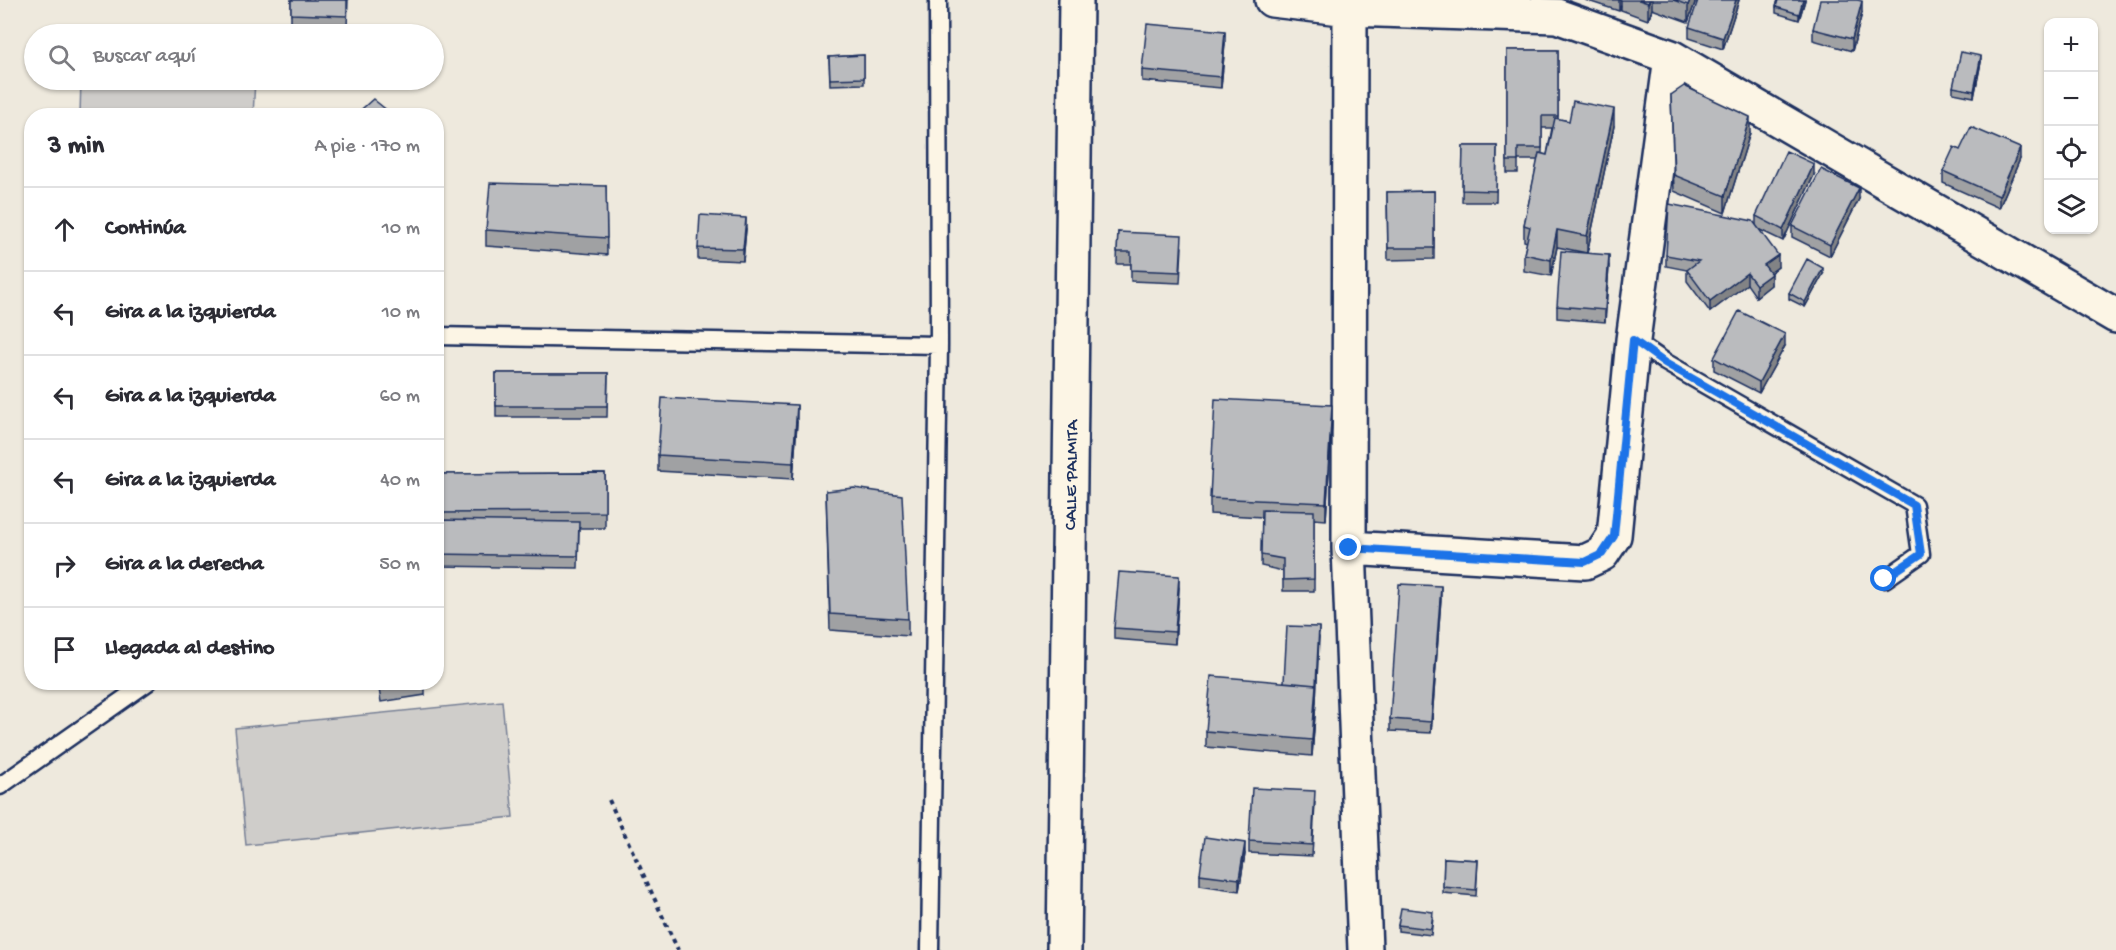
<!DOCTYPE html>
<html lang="es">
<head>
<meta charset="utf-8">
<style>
  :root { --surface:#fff; --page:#f2f2f3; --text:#2b2b33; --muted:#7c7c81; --line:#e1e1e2 }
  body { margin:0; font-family:"Gochi Hand",sans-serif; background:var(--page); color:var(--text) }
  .controls { position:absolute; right:18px; top:18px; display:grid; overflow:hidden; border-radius:12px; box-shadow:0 2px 4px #0004 }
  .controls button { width:54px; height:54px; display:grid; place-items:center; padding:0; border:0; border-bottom:2px solid var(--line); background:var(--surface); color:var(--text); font:30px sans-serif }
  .stop { position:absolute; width:18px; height:18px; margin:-14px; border:4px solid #1a73e8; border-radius:50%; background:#fff }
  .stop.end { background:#1a73e8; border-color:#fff; box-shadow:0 2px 6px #0008 }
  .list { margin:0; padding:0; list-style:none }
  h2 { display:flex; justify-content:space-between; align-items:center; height:78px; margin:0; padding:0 24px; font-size:26px }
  h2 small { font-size:20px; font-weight:400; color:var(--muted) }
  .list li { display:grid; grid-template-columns:39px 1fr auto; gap:18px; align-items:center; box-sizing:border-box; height:84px; padding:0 24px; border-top:2px solid var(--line) }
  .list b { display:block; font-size:22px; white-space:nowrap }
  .list em { font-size:20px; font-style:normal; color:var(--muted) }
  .icon { flex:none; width:33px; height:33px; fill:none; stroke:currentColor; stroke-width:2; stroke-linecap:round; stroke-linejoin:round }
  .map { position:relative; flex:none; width:2116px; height:950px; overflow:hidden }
  .search { position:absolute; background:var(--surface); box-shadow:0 2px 4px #0004; left:24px; top:24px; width:420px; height:66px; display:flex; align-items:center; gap:15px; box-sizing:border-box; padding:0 21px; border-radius:33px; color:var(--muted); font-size:22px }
  .panel { position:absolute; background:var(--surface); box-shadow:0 2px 4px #0004; left:24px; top:108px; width:420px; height:582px; border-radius:24px }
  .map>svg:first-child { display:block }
  .green { fill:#cfcdca; stroke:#757e94; stroke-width:1.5 }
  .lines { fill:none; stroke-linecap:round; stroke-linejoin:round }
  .service-casing { stroke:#1b2f5e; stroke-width:21 }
  .minor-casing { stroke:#1b2f5e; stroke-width:38 }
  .path { stroke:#1b2f5e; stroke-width:4; stroke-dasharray:4.5 4.5; stroke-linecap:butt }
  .service { stroke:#fcf5e5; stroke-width:16 }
  .minor { stroke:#fcf5e5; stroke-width:33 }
  .wall { fill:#a0a1a3; stroke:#1b2f5e; stroke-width:1.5; fill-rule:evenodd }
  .shaded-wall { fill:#828385; stroke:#1b2f5e; stroke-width:1.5 }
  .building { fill:#babbbe; stroke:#1b2f5e; stroke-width:1.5 }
  .route { stroke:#1a73e8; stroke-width:8 }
  .labels { text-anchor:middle; stroke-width:6; stroke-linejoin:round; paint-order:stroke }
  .street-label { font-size:18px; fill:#1b2f5e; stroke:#fcf5e5 }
</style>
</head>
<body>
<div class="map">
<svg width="2116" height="950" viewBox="0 0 2116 950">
  <rect width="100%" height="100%" fill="#eee9dd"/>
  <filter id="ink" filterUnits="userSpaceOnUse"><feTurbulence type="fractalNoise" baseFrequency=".0167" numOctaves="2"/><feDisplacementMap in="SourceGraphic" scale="12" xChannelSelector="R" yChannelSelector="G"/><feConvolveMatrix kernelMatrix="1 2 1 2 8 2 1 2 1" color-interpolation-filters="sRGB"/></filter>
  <g filter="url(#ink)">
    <path class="green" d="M81,80H255L253,115H80Z
      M502,701L513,817L246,845L235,728Z"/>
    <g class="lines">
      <g class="service-casing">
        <path id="service" d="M436,336L939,345
          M1633,340L1665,362L1914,505L1921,554L1885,579
          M0,786L148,682
          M930,950L939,345L938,0"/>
      </g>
      <g class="minor-casing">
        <path id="minor" d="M1272,0L1350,9L1557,16L1671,57L2116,316
          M1350,9L1349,548L1365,950
          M1349,548L1585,562L1602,554L1614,536L1633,340L1671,57
          M1064,950L1076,0"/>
      </g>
      <path class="path" d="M609,800L678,950"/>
      <use href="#service" class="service"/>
      <use href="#minor" class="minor"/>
    </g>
    <path class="wall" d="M291,0H348L347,28L291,25Z
      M1585,0H1696L1688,22L1652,9L1648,20L1621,10V5L1619,11Z
      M1739,0L1723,49L1689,38V27Z
      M1778,0H1805L1799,20L1776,13V7Z
      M1862,13L1852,51L1813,40V29Z
      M1225,43L1221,88L1142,81V70Z
      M1507,50H1558V119L1569,121L1614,126L1587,253L1557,247L1551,276L1524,271V254L1527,242L1524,241V225L1538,160H1518V173H1507ZM1542,128H1552L1547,155L1542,154Z
      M864,55V84L830,85L829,57Z
      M1981,62L1974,97L1953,93V87Z
      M1671,95L1750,133L1725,213L1674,191Z
      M1463,146H1497L1496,202H1462Z
      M2020,159L1999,208L1943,183V171Z
      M1814,175L1783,241L1758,229L1778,267L1770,273L1771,285L1756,297L1747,284L1710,312L1687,281V270L1666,266V255L1756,225V216Z
      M606,186L607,255L486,246V230Z
      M1434,191V259L1388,260L1387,192Z
      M1859,199L1830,256L1792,237V226Z
      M746,229L743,261L698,259V248Z
      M1118,232L1182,247L1180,283L1131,281V264H1117Z
      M1609,266L1605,322L1557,318V306Z
      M1823,274L1805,307L1789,299V293Z
      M1785,346L1759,393L1714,370V358Z
      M496,373H608L607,417H496Z
      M1332,421L1326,520L1314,519V591H1283V571L1261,566L1262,517L1210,514V498Z
      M797,422L793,479L658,471V455Z
      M605,473V528H579L578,568L436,566V474Z
      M826,491L908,619V636L830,630Z
      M1179,588L1175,644L1114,639V628Z
      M1441,598L1431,733L1390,731V719Z
      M1319,638L1316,701L1312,756L1206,747V731L1284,682Z
      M378,682H425V695L381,702Z
      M1315,803L1312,856L1249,853V841Z
      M1245,854L1239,891L1200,885V874Z
      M1444,858L1478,860L1476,896L1443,893Z
      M1433,918L1431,935L1398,931V925Z"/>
    <path class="shaded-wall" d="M1619,0H1621V5L1619,11Z
      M1650,0H1652V9L1648,20V3Z
      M1690,0H1696L1688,22V5Z
      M1736,0H1739L1723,49V38Z
      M1803,0H1805L1799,20V14Z
      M1862,1V13L1852,51V39Z
      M1225,31V43L1221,88V77Z
      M1981,56V62L1974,97V91Z
      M1614,109V126L1587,253V236Z
      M1750,117V133L1725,213V196Z
      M2020,148V159L1999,208V196Z
      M1814,164V175L1783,241V230Z
      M1859,188V199L1830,256V245Z
      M746,218V229L743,261V249Z
      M1557,230V247L1551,276V260Z
      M1609,255V266L1605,322V310Z
      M1778,255V267L1764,277V265Z
      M1823,268V274L1805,307V302Z
      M1747,273V284L1710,312V301Z
      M1771,274V285L1756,297V285Z
      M1785,334V346L1759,393V382Z
      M797,405V422L793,479V463Z
      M1332,405V421L1326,520V503Z
      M1179,576V588L1175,644V632Z
      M1441,586V598L1431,733V722Z
      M1319,627L1316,701L1312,756V740Z
      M1245,843V854L1239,891V879Z"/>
    <path class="building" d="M291,0H347V16L291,14Z
      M1639,0H1650L1648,3Z
      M1673,0H1690L1688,5Z
      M1698,0H1736L1723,38L1689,27Z
      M1778,0H1803L1799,14L1776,7Z
      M1820,0H1857L1862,1L1852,39L1813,29Z
      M1147,24L1225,31L1221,77L1142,70Z
      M1507,50H1558V116H1542V148H1518V161H1507Z
      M1961,52L1981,56L1974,91L1953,87Z
      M864,55V78L830,79L829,57Z
      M1684,86L1750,117L1725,196L1674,175L1671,95Z
      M373,99L394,116H354Z
      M1573,101L1614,109L1587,236L1557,230L1551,260L1524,254L1530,227L1524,225L1539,153L1547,155L1555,118L1569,121Z
      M1971,127L2020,148L1999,196L1943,171L1954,147L1960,150Z
      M1463,146H1497L1496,191L1462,190Z
      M1786,151L1814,164L1783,230L1756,216Z
      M1821,169L1859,188L1830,245L1792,226Z
      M490,183L606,186L607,238L486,230Z
      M1434,191V248H1388L1387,192Z
      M1669,204L1753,221L1778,255L1764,265L1771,274L1756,285L1747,273L1710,301L1687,270L1699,261L1666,255Z
      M700,215L746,218L743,249L698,248Z
      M1118,232L1182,235L1180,272L1131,270V252H1117Z
      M1561,251L1609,255L1605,310L1557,306Z
      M1807,259L1823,268L1805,302L1789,293Z
      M1739,311L1785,334L1759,382L1714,358Z
      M496,373H608L607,406H496Z
      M662,398L797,405L793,463L658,455Z
      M1215,399L1332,405L1326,503L1210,498Z
      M605,473V512L436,513V474Z
      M854,488L902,495L908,619L830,614L826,491Z
      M1262,510L1314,511V579L1283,580V559L1261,555Z
      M436,520L579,522L578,556L436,554Z
      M1119,572L1179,576L1175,632L1114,628Z
      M1399,584L1441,586L1431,722L1390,719Z
      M1287,626L1319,627L1316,685L1284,682Z
      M1211,676L1316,685L1312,740L1206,731Z
      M380,682H425V683L381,690Z
      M1252,788L1315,791L1312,845L1249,841Z
      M1205,837L1245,843L1239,879L1200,874Z
      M1444,858L1478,860L1476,890L1443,887Z
      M1401,908L1433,912L1431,929L1398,925Z"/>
  </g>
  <g class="lines" filter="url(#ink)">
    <path class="route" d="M1349,548L1585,562L1602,554L1614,536L1633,340L1665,363L1914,505L1921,554L1884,579"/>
  </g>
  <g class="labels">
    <g class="street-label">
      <text transform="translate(1070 475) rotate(-89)" y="6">CALLE PALMITA</text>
    </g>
  </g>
</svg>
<div class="controls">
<button>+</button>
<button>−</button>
<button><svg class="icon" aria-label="locate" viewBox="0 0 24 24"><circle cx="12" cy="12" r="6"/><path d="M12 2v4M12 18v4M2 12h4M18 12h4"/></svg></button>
<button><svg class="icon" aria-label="layers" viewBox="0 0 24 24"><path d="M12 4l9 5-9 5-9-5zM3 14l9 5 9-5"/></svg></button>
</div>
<div class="stop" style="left:1884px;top:579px"></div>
<div class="stop end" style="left:1349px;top:548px"></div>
<div class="search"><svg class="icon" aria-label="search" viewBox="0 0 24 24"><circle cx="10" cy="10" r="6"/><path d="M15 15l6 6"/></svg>Buscar aquí</div>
<section class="panel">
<h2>3 min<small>A pie · 170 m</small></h2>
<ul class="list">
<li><svg class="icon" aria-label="ahead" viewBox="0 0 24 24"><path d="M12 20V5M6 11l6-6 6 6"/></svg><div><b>Continúa</b></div><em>10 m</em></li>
<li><svg class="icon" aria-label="left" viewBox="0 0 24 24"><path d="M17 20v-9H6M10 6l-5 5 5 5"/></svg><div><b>Gira a la izquierda</b></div><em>10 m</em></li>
<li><svg class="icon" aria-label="left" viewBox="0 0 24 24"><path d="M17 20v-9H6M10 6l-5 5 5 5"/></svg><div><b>Gira a la izquierda</b></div><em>60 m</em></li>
<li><svg class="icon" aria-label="left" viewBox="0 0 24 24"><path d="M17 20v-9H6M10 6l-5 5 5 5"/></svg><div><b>Gira a la izquierda</b></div><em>40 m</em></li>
<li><svg class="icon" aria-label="right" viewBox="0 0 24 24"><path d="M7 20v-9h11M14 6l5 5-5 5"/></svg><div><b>Gira a la derecha</b></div><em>50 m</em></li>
<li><svg class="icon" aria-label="arrive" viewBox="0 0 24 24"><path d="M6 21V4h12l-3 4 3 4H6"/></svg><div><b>Llegada al destino</b></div></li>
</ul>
</section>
</div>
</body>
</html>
